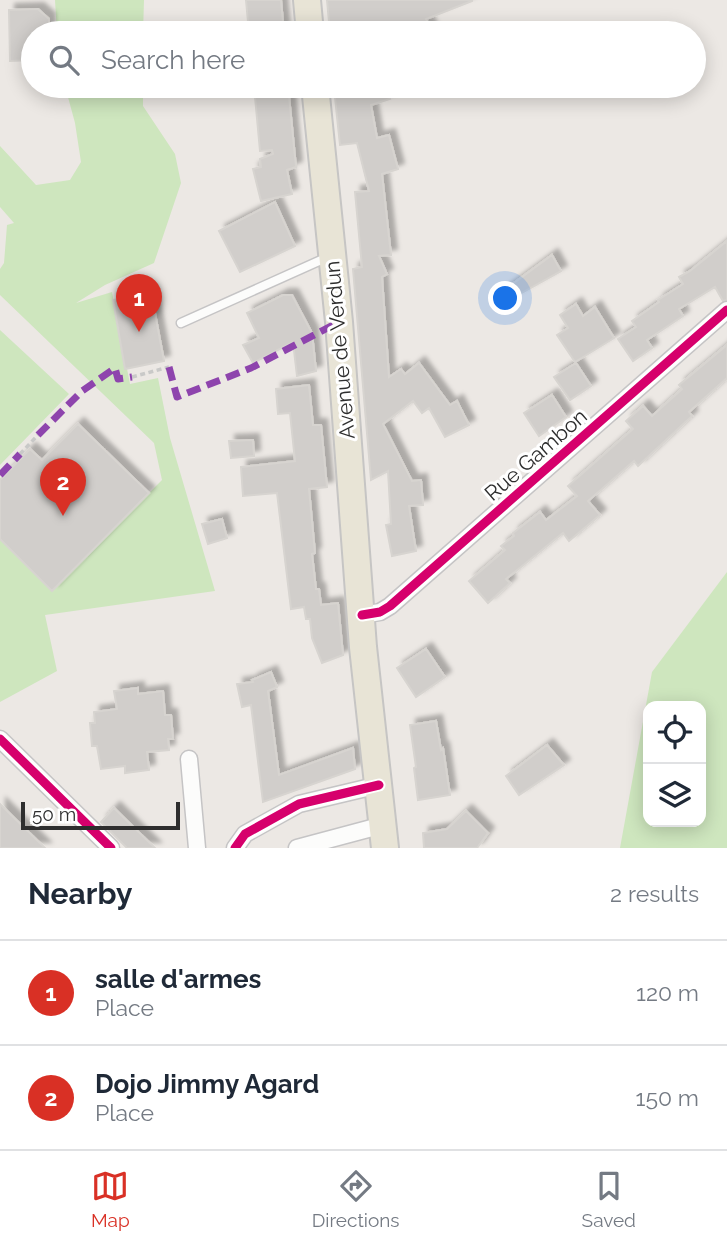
<!DOCTYPE html>
<html lang="en">
<head>
<meta charset="utf-8">
<style>
  :root { --surface:#fff; --page:#f2f2f3; --text:#1f2937; --muted:#747a83; --line:#e0e1e3; --accent:#d93025 }
  body { margin:0; font-family:Raleway,sans-serif; background:var(--page); color:var(--text) }
  .controls { position:absolute; right:21px; bottom:21px; display:grid; overflow:hidden; border-radius:14px; box-shadow:0 4px 18px #0003 }
  .controls button { width:63px; height:63px; display:grid; place-items:center; padding:0; border:0; border-bottom:2px solid var(--line); background:var(--surface); color:var(--text); font:35px sans-serif }
  .scale { position:absolute; left:21px; bottom:18px; width:159px; box-sizing:border-box; padding-left:7px; border:4px solid #2e2e2e; border-top:0; font-size:19px; line-height:24px; white-space:nowrap; color:#2e2e2e; -webkit-text-stroke:5px #fff; paint-order:stroke }
  .you { position:absolute; left:506px; top:299px; width:24px; height:24px; margin:-18px; border:5px solid #fff; border-radius:50%; background:#1a73e8; box-shadow:0 0 0 10px #1a73e833 }
  .badge { display:grid; place-items:center; width:46px; height:46px; border-radius:50%; background:var(--accent); color:#fff; font-size:23px; font-weight:700 }
  .pin { position:absolute; translate:-50% -58px; filter:drop-shadow(0 2px 4px #0008) }
  .pin::after { content:''; position:absolute; top:37px; width:24px; height:21px; background:inherit; clip-path:polygon(0 0,100% 0,50% 100%) }
  .list { margin:0; padding:0; list-style:none }
  h2 { display:flex; justify-content:space-between; align-items:center; height:91px; margin:0; padding:0 28px; font-size:30px }
  h2 small { font-size:23px; font-weight:400; color:var(--muted) }
  .list li { display:grid; grid-template-columns:46px 1fr auto; gap:21px; align-items:center; box-sizing:border-box; height:105px; padding:0 28px; border-top:2px solid var(--line) }
  .list b { display:block; font-size:26px; white-space:nowrap }
  .list p { margin:0; font-size:23px; white-space:nowrap; color:var(--muted) }
  .list em { font-size:23px; font-style:normal; color:var(--muted) }
  .icon { flex:none; width:38px; height:38px; fill:none; stroke:currentColor; stroke-width:2; stroke-linecap:round; stroke-linejoin:round }
  .map { position:relative; flex:none; width:727px; height:848px; overflow:hidden }
  .search { position:absolute; background:var(--surface); box-shadow:0 4px 18px #0003; left:21px; right:21px; top:21px; height:77px; display:flex; align-items:center; gap:18px; box-sizing:border-box; padding:0 24px; border-radius:38px; color:var(--muted); font-size:26px }
  .sheet { height:301px; background:var(--surface) }
  nav { display:flex; justify-content:space-around; align-items:center; box-sizing:border-box; height:98px; border-top:2px solid var(--line); background:var(--surface); font-size:19px; color:var(--muted) }
  nav a { display:grid; justify-items:center; gap:4px }
  nav .on { color:var(--accent) }
  .map>svg:first-child { display:block }
  .green { fill:#cee6be; fill-rule:evenodd }
  .building { fill:#d1cecb; stroke:#d7d4d0; stroke-width:2; filter:url(#shadow) }
  .lines { fill:none; stroke-linecap:round; stroke-linejoin:round }
  .service-casing { stroke:#c5c4c5; stroke-width:11 }
  .minor-casing { stroke:#c5c4c5; stroke-width:19 }
  .primary-casing { stroke:#c6c5c4; stroke-width:30 }
  .path { stroke:#c9c9c8; stroke-width:3.5; stroke-dasharray:5 3.5; stroke-linecap:butt }
  .service { stroke:#fcfcfb; stroke-width:8 }
  .minor { stroke:#fcfcfb; stroke-width:16 }
  .primary { stroke:#e8e4d6; stroke-width:26 }
  .quiet { stroke:#8e44ad; stroke-width:7; stroke-dasharray:14 7; stroke-linecap:butt }
  .cycleway-casing { stroke:#fff; stroke-width:13 }
  .cycleway { stroke:#d6006c; stroke-width:9 }
  .labels { text-anchor:middle; stroke-width:6; stroke-linejoin:round; paint-order:stroke }
  .street-label { font-size:21px; fill:#2e2e2e; stroke:#fff }
</style>
</head>
<body>
<div class="map">
<svg width="727" height="848" viewBox="0 0 727 848">
  <defs>
    <filter id="shadow"><feDropShadow dx="6" dy="-6" stdDeviation="2" flood-color="#0004"/></filter>
  </defs>
  <rect width="100%" height="100%" fill="#ece8e4"/>
  <path class="green" d="M55,0H144L143,33H57Z
    M65,86H143V106L175,154L181,183L154,263L105,285L76,303L112,292L130,384L158,378L170,438L215,591L45,615L57,671L0,702V539L52,591L162,480L154,443L0,295V269L4,263L7,225L14,223L0,207V146L36,185L70,180L81,162L75,123Z
    M0,330L69,394L0,465Z
    M727,572V848H620L652,672ZM648,706H701V822H648Z"/>
  <path class="building" d="M246,0H281L284,33H249Z
    M327,0H472V1L426,19L433,33H330Z
    M38,9L49,19V33H33V60L10,61L9,10Z
    M254,86H288L296,167L287,170L292,194L261,201L253,169L261,167L260,159L273,154L272,150L260,151Z
    M348,86H383L390,99L371,105L377,138L389,135L398,169L382,174L391,255L379,256L387,274L382,277L389,377L401,369L405,374L419,363L450,405L457,401L469,425L445,437L429,408L422,413L413,401L383,424L412,481L421,480L423,505L409,506L416,551L392,556L386,525L391,524L388,471L371,480L353,269L362,267L355,192L369,191L357,143L340,145L337,117L334,87Z
    M275,202L295,246L240,272L219,231Z
    M727,241V300L723,301L715,287L679,309L683,316L647,340L652,348L633,361L618,339L636,327L632,321L659,302L658,300L683,284L679,277L690,271Z
    M552,255L561,271L509,300L503,291Z
    M151,292L164,361L125,369L113,300Z
    M283,295H292L312,333L316,371L297,376L293,342L253,363L243,345L259,338L247,313Z
    M576,304L583,316L595,307L614,338L575,362L557,335L568,328L560,315Z
    M727,345V378L689,412L692,416L638,466L634,461L588,501L600,515L569,541L563,533L506,579L510,583L488,603L469,581L505,550L501,546L514,536L513,533L540,512L546,520L577,496L568,486L633,429L626,421L643,406L652,416L682,389L679,385Z
    M576,363L591,386L570,400L554,377Z
    M309,385L313,425H321L327,487L309,489L315,553L312,554L316,589H319L321,605L338,603L343,655L322,663L312,638L310,619H306L304,607L291,609L277,493L243,496L241,467L295,461L290,413L278,414L276,389Z
    M552,395L566,417L539,436L524,413Z
    M78,424L149,493L52,591L0,539V480L30,449L42,460Z
    M253,440L254,456L231,458L229,441Z
    M222,519L227,538L208,544L202,524Z
    M426,649L445,677L416,697L397,668Z
    M271,672L277,687L268,691L279,775L353,748L355,769L263,802L251,705L242,707L237,684L253,682L252,680Z
    M138,688V694L163,691L165,715H171L173,739H168L169,750L147,752L149,770L125,773V766L101,769L97,746H92L90,723H95L94,712L117,709L114,691Z
    M436,721L441,750L443,748L450,795L418,800L414,768L416,767L410,725Z
    M547,745L564,765L519,795L506,776Z
    M0,804L45,848H0Z
    M114,808L155,848H127L101,822Z
    M466,811L488,833L477,848H424L423,833L447,829Z"/>
  <g class="lines">
    <g class="service-casing">
      <path id="service" d="M181,323L330,256"/>
    </g>
    <g class="minor-casing">
      <path id="minor" d="M362,615L380,612L390,606L727,310
        M0,739L111,848
        M189,759L197,848
        M235,848L245,834L299,804L379,785
        M297,848L383,825"/>
    </g>
    <g class="primary-casing">
      <path id="primary" d="M307,0L310,33
        M315,86L339,322L363,647L385,848"/>
    </g>
    <path class="path" d="M132,377L169,367
      M20,454L38,435"/>
    <use href="#service" class="service"/>
    <use href="#minor" class="minor"/>
    <use href="#primary" class="primary"/>
    <path class="quiet" d="M169,367L177,397L251,368L339,322
      M38,435L82,391L115,368L118,379L132,377
      M0,475L20,454"/>
    <g class="cycleway-casing">
      <path id="cycleway" d="M362,615L380,612L390,606L727,310
        M0,739L111,848
        M235,848L245,834L299,804L379,785"/>
    </g>
    <use href="#cycleway" class="cycleway"/>
  </g>
  <g class="labels">
    <g class="street-label">
      <text transform="translate(340 350) rotate(-95)" y="7">Avenue de Verdun</text>
      <text transform="translate(536 455) rotate(-41)" y="7">Rue Gambon</text>
    </g>
  </g>
</svg>
<div class="controls">
<button><svg class="icon" aria-label="locate" viewBox="0 0 24 24"><circle cx="12" cy="12" r="6"/><path d="M12 2v4M12 18v4M2 12h4M18 12h4"/></svg></button>
<button><svg class="icon" aria-label="layers" viewBox="0 0 24 24"><path d="M12 4l9 5-9 5-9-5zM3 14l9 5 9-5"/></svg></button>
</div>
<div class="scale">50 m</div>
<div class="you"></div>
<div class="pin badge" style="left:139px;top:332px">1</div>
<div class="pin badge" style="left:63px;top:516px">2</div>
<div class="search"><svg class="icon" aria-label="search" viewBox="0 0 24 24"><circle cx="10" cy="10" r="6"/><path d="M15 15l6 6"/></svg>Search here</div>
</div>
<section class="sheet">
<h2>Nearby<small>2 results</small></h2>
<ul class="list">
<li><span class="badge">1</span><div><b>salle d'armes</b><p>Place</p></div><em>120 m</em></li>
<li><span class="badge">2</span><div><b>Dojo Jimmy Agard</b><p>Place</p></div><em>150 m</em></li>
</ul>
</section>
<nav>
<a class="on"><svg class="icon" aria-label="map" viewBox="0 0 24 24"><path d="M3 6l6-2 6 2 6-2v14l-6 2-6-2-6 2zM9 4v14M15 6v14"/></svg>Map</a>
<a><svg class="icon" aria-label="directions" viewBox="0 0 24 24"><path d="M12 3l9 9-9 9-9-9zM9 14v-3h6M13 9l2 2-2 2"/></svg>Directions</a>
<a><svg class="icon" aria-label="saved" viewBox="0 0 24 24"><path d="M7 4h10v16l-5-4-5 4z"/></svg>Saved</a>
</nav>
</body>
</html>
